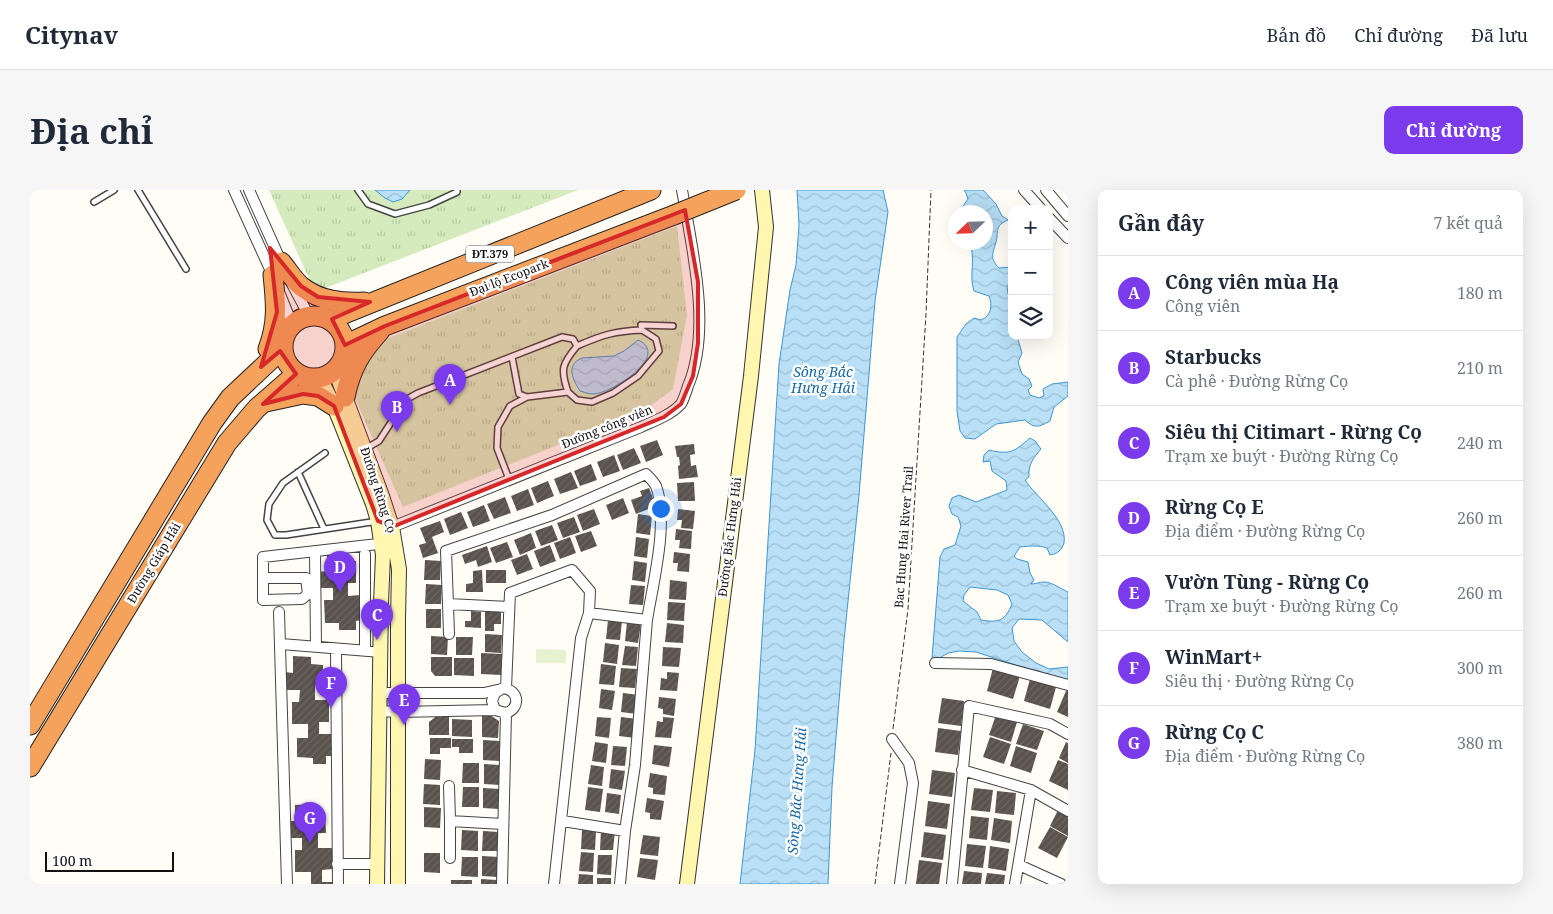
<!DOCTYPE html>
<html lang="vi">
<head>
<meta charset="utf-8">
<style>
  :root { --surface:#fff; --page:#f6f6f7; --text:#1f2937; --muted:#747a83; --line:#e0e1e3; --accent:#7c3aed }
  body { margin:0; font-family:"Noto Serif",serif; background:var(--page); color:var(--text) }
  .controls { position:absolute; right:15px; top:15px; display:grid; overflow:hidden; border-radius:10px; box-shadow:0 5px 20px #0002 }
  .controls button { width:45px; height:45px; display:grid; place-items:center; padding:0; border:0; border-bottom:1px solid var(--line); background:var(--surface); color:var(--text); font:25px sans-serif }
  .compass { position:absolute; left:918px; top:15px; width:45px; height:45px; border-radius:50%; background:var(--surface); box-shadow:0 5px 20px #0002; rotate:247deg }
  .scale { position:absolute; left:15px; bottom:12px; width:129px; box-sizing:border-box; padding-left:5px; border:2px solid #111; border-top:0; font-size:14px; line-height:18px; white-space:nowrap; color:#111; -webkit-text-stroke:4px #fff; paint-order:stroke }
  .you { position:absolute; left:630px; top:318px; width:18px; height:18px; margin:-12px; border:4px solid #fff; border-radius:50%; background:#1a73e8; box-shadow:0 0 0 8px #1a73e833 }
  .badge { display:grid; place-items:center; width:32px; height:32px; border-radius:50%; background:var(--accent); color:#fff; font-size:16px; font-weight:700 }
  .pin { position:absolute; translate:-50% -41px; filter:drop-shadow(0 1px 2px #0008) }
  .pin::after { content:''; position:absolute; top:26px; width:18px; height:15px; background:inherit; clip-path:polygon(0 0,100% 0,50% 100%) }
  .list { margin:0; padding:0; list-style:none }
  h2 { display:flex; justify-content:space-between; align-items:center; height:65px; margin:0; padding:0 20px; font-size:21px }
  h2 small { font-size:16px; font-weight:400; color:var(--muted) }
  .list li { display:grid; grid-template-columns:32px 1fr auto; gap:15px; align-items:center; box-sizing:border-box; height:75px; padding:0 20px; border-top:1px solid var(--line) }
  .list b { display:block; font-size:19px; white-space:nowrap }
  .list p { margin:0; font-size:16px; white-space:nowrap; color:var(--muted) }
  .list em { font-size:16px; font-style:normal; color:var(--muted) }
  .icon { flex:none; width:28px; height:28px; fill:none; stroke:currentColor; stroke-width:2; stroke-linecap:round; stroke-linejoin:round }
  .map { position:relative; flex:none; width:1038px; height:694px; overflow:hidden; border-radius:10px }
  header { display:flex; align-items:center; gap:30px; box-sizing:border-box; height:70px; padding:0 25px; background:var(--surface); border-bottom:1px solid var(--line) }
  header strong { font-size:24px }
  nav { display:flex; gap:28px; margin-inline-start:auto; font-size:18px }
  .intro { display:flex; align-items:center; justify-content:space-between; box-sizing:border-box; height:120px; padding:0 30px }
  h1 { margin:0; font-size:35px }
  .button { padding:12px 22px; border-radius:10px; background:var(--accent); color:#fff; font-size:18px; font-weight:700 }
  main { display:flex; gap:30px; padding:0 30px }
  aside { flex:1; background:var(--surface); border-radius:10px; box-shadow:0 5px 20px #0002 }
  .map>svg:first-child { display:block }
  .grass { fill:url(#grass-tufts) }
  .pitch { fill:#e6f2cf }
  .water { fill:url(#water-waves); stroke:#3f96cf; fill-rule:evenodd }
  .building { fill:url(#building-hatch) }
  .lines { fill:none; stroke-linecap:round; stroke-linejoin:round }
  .lane-casing { stroke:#444; stroke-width:8 }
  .street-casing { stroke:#444; stroke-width:12 }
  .secondary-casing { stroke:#333; stroke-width:16 }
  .highway-casing { stroke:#222; stroke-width:21 }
  .path { stroke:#333; stroke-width:1; stroke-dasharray:5 2.5; stroke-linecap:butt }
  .lane { stroke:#fff; stroke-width:5 }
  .street { stroke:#fff; stroke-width:10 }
  .secondary { stroke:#fff6b0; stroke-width:14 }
  .highway { stroke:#f5a25d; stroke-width:19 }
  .highway-bridge-casing { stroke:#222; stroke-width:21; stroke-linecap:butt }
  .highway-bridge { stroke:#f5a25d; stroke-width:19 }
  .marked { fill:#d62828; fill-opacity:0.2; stroke:#d62828; stroke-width:4; stroke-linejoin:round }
  .labels { text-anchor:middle; stroke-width:5; stroke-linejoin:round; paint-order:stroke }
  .shield { fill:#fff; stroke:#585858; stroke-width:1 }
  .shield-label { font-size:11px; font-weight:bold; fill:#111 }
  .street-label { font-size:12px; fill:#111; stroke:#fff }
  .water-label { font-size:14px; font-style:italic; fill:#1768a6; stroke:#fff }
</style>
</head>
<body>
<header>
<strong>Citynav</strong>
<nav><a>Bản đồ</a><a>Chỉ đường</a><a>Đã lưu</a></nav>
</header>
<div class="intro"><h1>Địa chỉ</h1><a class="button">Chỉ đường</a></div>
<main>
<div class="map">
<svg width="1038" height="694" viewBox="0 0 1038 694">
  <defs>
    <pattern id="grass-tufts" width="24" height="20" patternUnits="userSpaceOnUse" patternTransform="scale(1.25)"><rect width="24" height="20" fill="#d5ebbd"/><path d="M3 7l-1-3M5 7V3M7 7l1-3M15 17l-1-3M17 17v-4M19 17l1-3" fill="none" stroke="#b6c8a1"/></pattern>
    <pattern id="water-waves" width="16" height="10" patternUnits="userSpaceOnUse" patternTransform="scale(1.25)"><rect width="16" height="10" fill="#b9e0f7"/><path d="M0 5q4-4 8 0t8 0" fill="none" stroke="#9ebfd3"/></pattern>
    <pattern id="building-hatch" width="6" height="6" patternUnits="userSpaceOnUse" patternTransform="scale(1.25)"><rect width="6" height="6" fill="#5a524d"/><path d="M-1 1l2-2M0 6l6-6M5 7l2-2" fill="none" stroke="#6d6662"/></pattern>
  </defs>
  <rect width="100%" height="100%" fill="#fffdf5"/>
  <path class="grass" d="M239,0H548L285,102Z
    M647,36L657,125L643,199L615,220L373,317L322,202L326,181L348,152Z"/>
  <path class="pitch" d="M506,459L536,460V473H506Z"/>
  <path class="water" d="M345,0H380L372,9L363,12L355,8Z
    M767,0H853L858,22L845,111L829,305L814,450L802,597L798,694H710L725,560L749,174L760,100L766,75L769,35Z
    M934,0H953L966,14L972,26L978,30C964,36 969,41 966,52C963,63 959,68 969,78L982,77V92L977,96L978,104L982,110V146H987L992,163L988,172L992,184L999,189L1002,196L998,200L1000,205L1009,208L1014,206L1013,199L1022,194L1038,192V206L1024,217L1020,231C1009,237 1005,239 995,230L966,234L945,249L935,248L930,241L927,221V147L936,134L944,128L951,130C961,126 963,116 959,106L944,101C939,86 945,72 941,57L938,55L934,56L931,53L956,52V22H929L938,9L936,3Z
    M608,150C642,165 580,205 562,204C558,204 554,202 550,201C543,190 535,175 552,168L584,166L594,161Z
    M1000,248L1005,251L1011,259C1003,268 998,275 999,287L995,290C1005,306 1038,330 1034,353C1032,360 1027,364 1020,365L1017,358C1008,355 1000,356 990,357L984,366L987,369L998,372L1000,383L1004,390L1001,394C1006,394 1009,392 1014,392C1022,392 1031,399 1038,402V452L1012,430L989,429L982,438L984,451L992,462L1006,473L1019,479L1038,477V492L946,462L929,461L918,463L906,470L902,468L910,367L914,359L925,355L931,336L928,327L922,324L919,316L922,308L929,305L946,312L977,300L976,291L962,281L960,271L953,272L954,265L959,260C980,265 984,262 1000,248ZM940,397L967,400L978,405L982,414C975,431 969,433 951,430L947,422L933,411L934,405Z"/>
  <path class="building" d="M627,250L633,265L616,272L610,256Z
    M664,254L665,264L660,265L661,276L666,275L668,287L649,289L648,276L650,275L649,267H647L645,256Z
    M604,258L611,273L593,280L587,265Z
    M584,265L590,281L573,287L567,272Z
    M561,274L567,290L550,296L544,281Z
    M541,282L548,298L530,304L524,289Z
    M518,291L524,306L507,313L501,298Z
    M664,292L665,311H648L647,293Z
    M619,298L626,316L606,324L601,310L612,306L610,301Z
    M498,299L504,315L487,321L481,306Z
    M475,307L481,323L464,329L457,314Z
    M593,308L599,323L582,330L576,315Z
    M454,315L460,331L443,337L437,322Z
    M564,319L570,334L553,341L547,325Z
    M648,319L665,321L663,339L651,338L652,330H647Z
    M431,322L438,338L420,345L414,329Z
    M608,324L622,326L620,345L606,343Z
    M544,327L550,342L533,348L527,333Z
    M410,331L414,342L402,347L408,363L393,368L389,355L396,353L390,338Z
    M522,335L528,350L511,356L505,341Z
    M646,339L662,341L661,359L649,358L650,350H645Z
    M561,341L567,356L551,362L545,346Z
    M501,343L506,358L490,365L484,350Z
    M540,347L546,363L530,369L524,353Z
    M606,347L619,349L617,368L604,366Z
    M477,352L483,367L466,373L460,358Z
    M520,355L526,371L510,377L504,361Z
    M457,356L462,372L448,377L446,370L435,374L432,365Z
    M644,362L660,364L659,382L647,381L648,373H643Z
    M297,364H311L312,371H326V393H318V406L331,405L332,430L326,431V440H309V433H295L294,410H303V398H288L287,382L297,381Z
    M497,364L503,379L487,385L481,370Z
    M395,370L411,371L410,390H394Z
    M604,371L617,373L615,392L602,390Z
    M452,380L453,402H436V394L443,393V381Z
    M456,380H476V393H456Z
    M640,390L657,392L656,410L639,409Z
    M396,394L412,395L411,414H395Z
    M601,395L615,396L613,415L599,414Z
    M638,412L655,413L654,431L637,430Z
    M396,419H411V438H396Z
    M455,419L471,420V434H464V441H455Z
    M441,421L451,422V438L435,437V431H441Z
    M578,430L592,431L590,450L576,449Z
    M597,432L611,434L608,453L595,451Z
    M637,433L654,435L653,453L635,452Z
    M455,444L472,445L471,463L455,462Z
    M401,446L418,447L417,465L401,464Z
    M426,447H443L442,465H426Z
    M575,453L589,455L587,474L573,472Z
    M595,456L608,457L606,476L592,475Z
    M633,457L651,458L649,477L632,476Z
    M451,463L472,464L471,485L451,484Z
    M263,466L281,467V474L293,475V495H285V510H299V532H289V544H303V566H296V574H283V568L267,567V548H278V534H262V512H269L270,500H255V482L263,483Z
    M401,467H422V486H405L401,481Z
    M424,468H444V486L424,485Z
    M571,474L586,476L584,495L569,494Z
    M591,478L607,479L605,498L589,497Z
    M963,478L990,486L983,509L957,501Z
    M637,482L649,483L647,501L630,500L631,488L637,489Z
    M1000,489L1026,497L1020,519L994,511Z
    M571,499L585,501L582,520L569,518Z
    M1036,501H1038V527L1027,522Z
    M593,503L609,505L607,524L591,522Z
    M629,507L646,509L644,526L633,524V519L628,518Z
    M912,508L934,511L931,536L908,533Z
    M408,525H419V545H399V532Z
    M452,525H460L469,531L468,548L452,547Z
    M966,525L987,532L981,552L959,545Z
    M567,527L581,528L579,548L565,546Z
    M591,527L607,529L605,548L589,546Z
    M633,527L644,528L641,548L625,547L627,531L633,532Z
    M422,529L442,530V547L422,546Z
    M993,534L1014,541L1007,560L986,554Z
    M908,538L931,541L928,565L905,562Z
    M960,547L981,554L974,574L953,567Z
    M400,548H421V558H410V564H400Z
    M422,549H443V563H429V557H422Z
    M453,550L470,551L469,571L453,570Z
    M565,552L578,554L576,573L562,571Z
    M1036,552L1038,553V573L1029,568Z
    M624,555L642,557L639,577L622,574Z
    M583,556L597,557L595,576L581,575Z
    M986,556L1007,563L1001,583L980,576Z
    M395,569L411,570L410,590L394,589Z
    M1028,570L1038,574V600L1019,591Z
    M433,573H449V593H432Z
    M454,574L470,575V595L454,594Z
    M561,575L574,577L572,596L558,594Z
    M581,579L595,581L592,600L579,598Z
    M902,580L925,583L922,607L899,604Z
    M620,583L637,586L635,605L623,604V598L618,597Z
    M394,594L410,595V615L393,614Z
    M433,597H449V617H432Z
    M558,597L573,599L570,622L555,620Z
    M453,598L470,599L469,619L453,618Z
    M944,598L963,600L960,622L941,620Z
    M967,601L986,603L984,625L965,623Z
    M577,603L591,605L589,624L575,622Z
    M617,608L634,611L631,630L620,629V623L615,622Z
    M898,611L920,614L917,639L895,636Z
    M283,614V622H295L296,643H288V658H302V679L292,680V692H307V694H281V682H265V660H272V648H257V631H265V615Z
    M394,617L411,618L410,638L394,637Z
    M1028,620L1038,625V646L1020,636Z
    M941,626L959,628L957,650L939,648Z
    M964,628L982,631L980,653L961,650Z
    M1020,637L1038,647L1027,668L1008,658Z
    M432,640L448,641V661L431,660Z
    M552,640L566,641L565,660L551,659Z
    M571,640L585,641L583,660H570Z
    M453,641L469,642L468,661H452Z
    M894,642L916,645L913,670L891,667Z
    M613,645L630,647L628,666L610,664Z
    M937,654L956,656L953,678L935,676Z
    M960,656L979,659L976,681L958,678Z
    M551,662L564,663L563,682L549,681Z
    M394,663H410V683L394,682Z
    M568,665H582L581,685L567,684Z
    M452,666L469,667L468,687L452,686Z
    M432,667H448V687L431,686Z
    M610,668L628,670L625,690L607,687Z
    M889,670L912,673L909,694H886Z
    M934,681L952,683L951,694H932Z
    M957,683L975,685L974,694H955Z
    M549,684L563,685V694H548Z
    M567,688H581V694H567Z
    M451,689L467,690V694H451Z
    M421,690H442V694H421Z"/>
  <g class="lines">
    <g class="lane-casing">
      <path id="lane" d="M108,0L156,79
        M328,0L338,14L365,24L399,15L427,2V0
        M64,12L84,0
        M547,156C572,145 585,141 612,140
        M482,167L489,204L497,207
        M335,259L349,251L371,217L379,208L388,203L532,147L543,149L547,156C532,174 530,179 538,202
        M295,263L253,293L239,314L237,330L245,345H256L348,331
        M268,282L294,339
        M479,289L467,258L468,237L480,216L497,207L538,202L547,210L562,212L583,203L608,186L629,161L626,149L612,140L611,135L643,136"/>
    </g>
    <g class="street-casing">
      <path id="street" d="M204,0L244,88
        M219,0L253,76
        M994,0L1011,19
        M1016,0L1038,26
        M1019,28L1038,48
        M262,94L279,126
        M250,104L262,134
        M356,335L362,337L611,237C624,231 641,225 651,214C654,209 656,202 658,196C682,140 662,58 652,0
        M285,361L286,457
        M233,388H276L278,404L272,409L233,410V367L357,353
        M418,414L419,444
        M479,417L418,414L416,361L522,325L616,284C620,288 624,292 626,296C639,332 623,393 617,430
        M249,422L257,694
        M559,423L617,430L605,575L595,641
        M251,454L351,462
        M306,459L308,694
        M335,460V364
        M905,473L961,474L1038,495
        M476,498L480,403L542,380L560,401L559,423L551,448L524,694
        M350,503H454L467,500
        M350,521L368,522L465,520L476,523C491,518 489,500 473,498L465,503L462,511L465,520
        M862,549L879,573L883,593L870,694
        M932,580L1001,600L1038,621
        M419,596L420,631
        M533,631L595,641L590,694
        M420,668V631L473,634
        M307,674H348
        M989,675L1031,694
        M472,694L476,523
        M922,694L939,516L1020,534L1038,544
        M985,694L1001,600"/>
    </g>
    <g class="secondary-casing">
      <path id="secondary" d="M305,180L352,306L362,337L369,379L368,429V694
        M290,188L304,216L343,314L348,331L353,365L351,413L347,694
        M657,694L721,186L736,37L732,0"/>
    </g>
    <g class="highway-casing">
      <path id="highway" d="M251,72C258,80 264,91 272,97C290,111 312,113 334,112
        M253 157a31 31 0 1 1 62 0a31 31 0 1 1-62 0Z
        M299,130L621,0
        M315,155L355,136L644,25
        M238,159C248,133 246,113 243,85
        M315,207C321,178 330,163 350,141
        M236,212L273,204L288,206L304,216
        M0,535L182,233L200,208L252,159
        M0,577L197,253L227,218L266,184"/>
    </g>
    <path class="path" d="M863,539L878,419L896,124L901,0
      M845,694L861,563"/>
    <use href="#lane" class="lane"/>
    <use href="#street" class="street"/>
    <use href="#secondary" class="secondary"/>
    <use href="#highway" class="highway"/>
    <g class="highway-bridge-casing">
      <path id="highway-bridge" d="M644,25L706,0"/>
    </g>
    <use href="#highway-bridge" class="highway-bridge"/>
  </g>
  <path class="marked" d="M655,20L668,92V153L663,186L651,214L634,227L362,337L348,331L304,216L288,206L273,204L233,214L266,184L250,161L231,177L247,122L240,58L271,96L288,107L340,112L302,129L315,155L355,136Z"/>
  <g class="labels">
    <rect class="shield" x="436" y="55.5" width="48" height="17" rx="4"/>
    <g class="shield-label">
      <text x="460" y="68">ĐT.379</text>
    </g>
    <g class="street-label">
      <text transform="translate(479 88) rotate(-21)" y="4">Đại lộ Ecopark</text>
      <text transform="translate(577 237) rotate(-22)" y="4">Đường công viên</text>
      <text transform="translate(348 300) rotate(72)" y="4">Đường Rừng Cọ</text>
      <text transform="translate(700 347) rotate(-83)" y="4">Đường Bắc Hưng Hải</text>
      <text transform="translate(874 347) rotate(-86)" y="4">Bac Hung Hai River Trail</text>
      <text transform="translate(124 373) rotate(-59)" y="4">Đường Giáp Hải</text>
    </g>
    <g class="water-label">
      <text x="793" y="187">Sông Bắc<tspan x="793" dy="16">Hưng Hải</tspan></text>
      <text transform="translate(767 601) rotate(-86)" y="5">Sông Bắc Hưng Hải</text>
    </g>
  </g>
</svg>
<div class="controls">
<button>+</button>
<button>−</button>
<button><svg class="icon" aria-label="layers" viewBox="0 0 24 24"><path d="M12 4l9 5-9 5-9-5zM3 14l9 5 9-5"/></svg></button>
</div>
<svg class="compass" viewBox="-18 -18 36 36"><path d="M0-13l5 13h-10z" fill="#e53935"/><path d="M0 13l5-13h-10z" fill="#747a83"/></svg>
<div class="scale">100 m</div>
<div class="you"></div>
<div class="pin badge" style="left:420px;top:215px">A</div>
<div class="pin badge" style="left:367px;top:242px">B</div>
<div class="pin badge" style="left:347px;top:450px">C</div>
<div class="pin badge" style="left:310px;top:402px">D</div>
<div class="pin badge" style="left:374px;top:535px">E</div>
<div class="pin badge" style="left:301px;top:518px">F</div>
<div class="pin badge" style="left:280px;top:653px">G</div>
</div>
<aside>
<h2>Gần đây<small>7 kết quả</small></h2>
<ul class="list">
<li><span class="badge">A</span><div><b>Công viên mùa Hạ</b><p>Công viên</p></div><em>180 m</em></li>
<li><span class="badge">B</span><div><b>Starbucks</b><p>Cà phê · Đường Rừng Cọ</p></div><em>210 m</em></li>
<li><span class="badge">C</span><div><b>Siêu thị Citimart - Rừng Cọ</b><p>Trạm xe buýt · Đường Rừng Cọ</p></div><em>240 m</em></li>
<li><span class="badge">D</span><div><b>Rừng Cọ E</b><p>Địa điểm · Đường Rừng Cọ</p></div><em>260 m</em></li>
<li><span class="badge">E</span><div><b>Vườn Tùng - Rừng Cọ</b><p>Trạm xe buýt · Đường Rừng Cọ</p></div><em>260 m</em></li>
<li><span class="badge">F</span><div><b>WinMart+</b><p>Siêu thị · Đường Rừng Cọ</p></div><em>300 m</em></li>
<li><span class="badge">G</span><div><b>Rừng Cọ C</b><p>Địa điểm · Đường Rừng Cọ</p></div><em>380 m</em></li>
</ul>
</aside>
</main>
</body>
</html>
